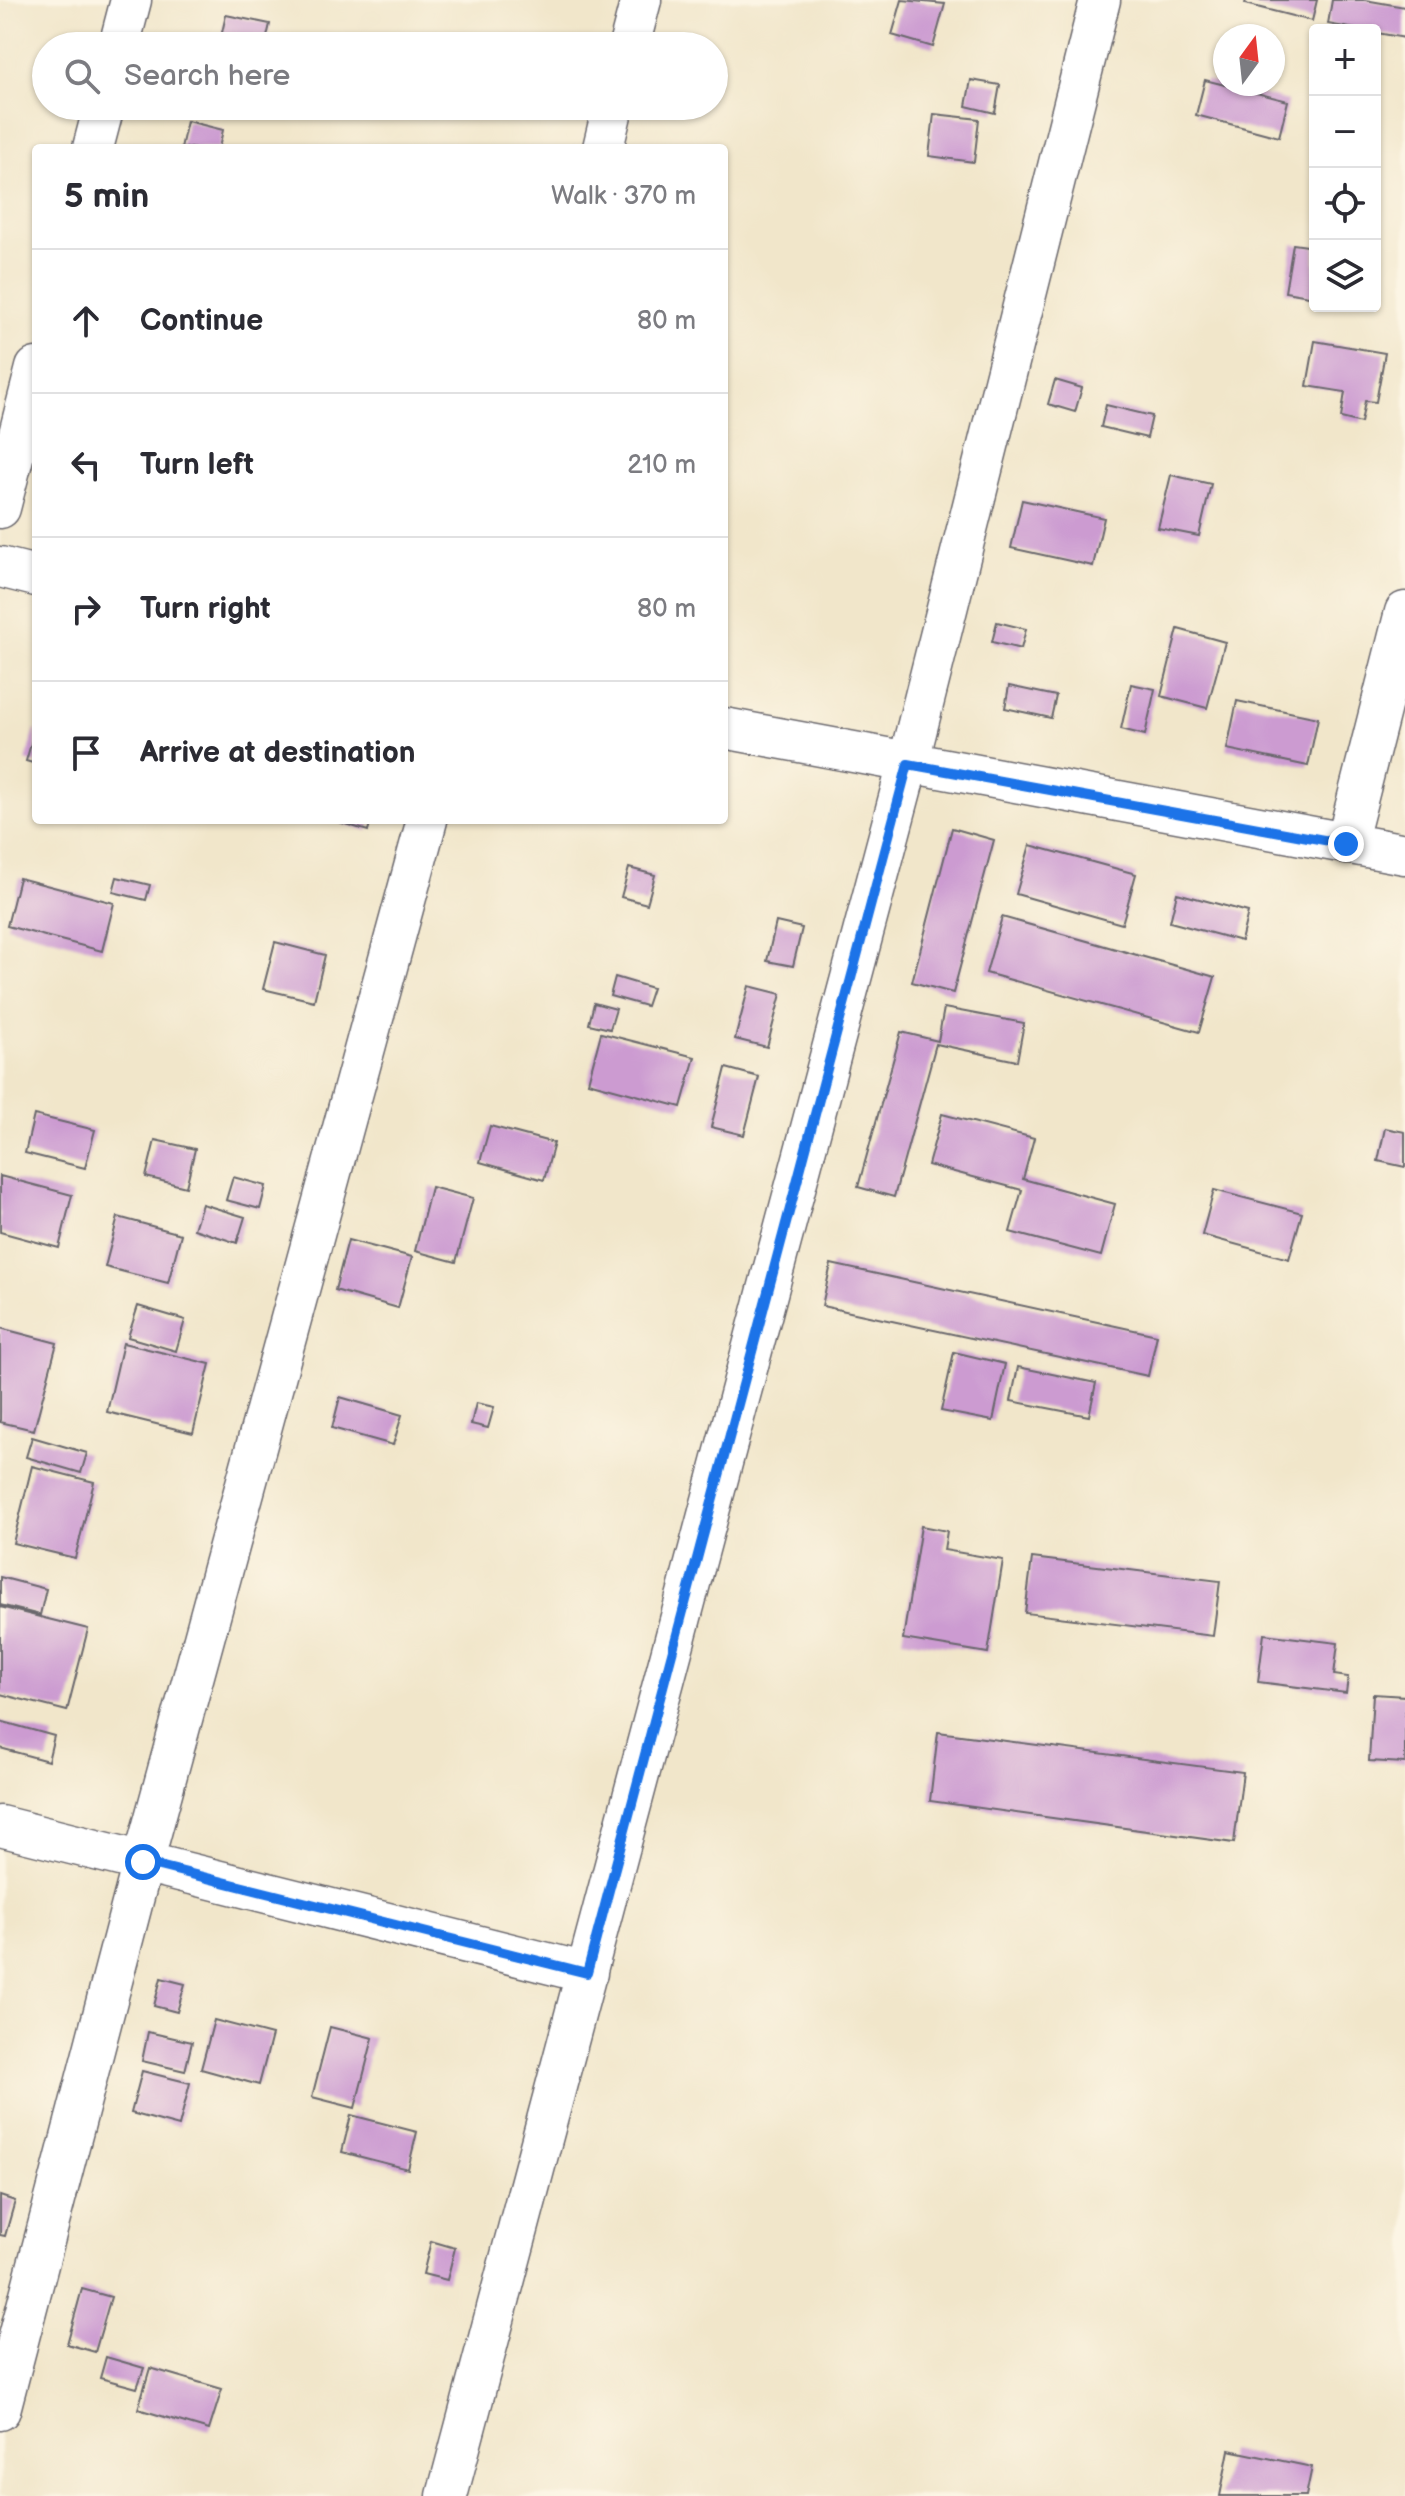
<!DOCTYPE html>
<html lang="en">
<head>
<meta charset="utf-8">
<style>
  :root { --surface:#fff; --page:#f7f7f7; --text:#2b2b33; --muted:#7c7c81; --line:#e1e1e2 }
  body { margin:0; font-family:"Balsamiq Sans",sans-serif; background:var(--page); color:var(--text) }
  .controls { position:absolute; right:24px; top:24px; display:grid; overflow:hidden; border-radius:8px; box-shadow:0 2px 6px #0004 }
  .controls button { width:72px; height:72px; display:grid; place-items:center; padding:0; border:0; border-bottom:2px solid var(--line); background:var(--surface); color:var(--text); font:40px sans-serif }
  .compass { position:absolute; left:1213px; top:24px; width:72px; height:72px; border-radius:50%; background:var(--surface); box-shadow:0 2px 6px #0004; rotate:15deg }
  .stop { position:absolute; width:24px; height:24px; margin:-18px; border:6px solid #1a73e8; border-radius:50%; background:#fff }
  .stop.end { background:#1a73e8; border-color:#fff; box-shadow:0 2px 8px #0008 }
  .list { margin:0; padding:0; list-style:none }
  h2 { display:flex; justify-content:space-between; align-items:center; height:104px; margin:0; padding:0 32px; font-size:34px }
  h2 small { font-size:26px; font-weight:400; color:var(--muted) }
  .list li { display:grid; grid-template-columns:52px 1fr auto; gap:24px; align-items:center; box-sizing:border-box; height:144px; padding:0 32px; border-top:2px solid var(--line) }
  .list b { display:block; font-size:30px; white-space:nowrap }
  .list em { font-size:26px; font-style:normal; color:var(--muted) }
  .icon { flex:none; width:44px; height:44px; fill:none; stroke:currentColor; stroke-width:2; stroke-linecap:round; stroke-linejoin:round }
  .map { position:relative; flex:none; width:1405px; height:2496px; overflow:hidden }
  .search { position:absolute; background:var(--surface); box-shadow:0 2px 6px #0004; left:32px; top:32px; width:696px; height:88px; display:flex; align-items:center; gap:20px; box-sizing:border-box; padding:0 28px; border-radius:44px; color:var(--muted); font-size:30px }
  .panel { position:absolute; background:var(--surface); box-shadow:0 2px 6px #0004; left:32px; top:144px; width:696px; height:680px; border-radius:8px }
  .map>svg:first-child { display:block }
  .building { fill:#cc9bd1 }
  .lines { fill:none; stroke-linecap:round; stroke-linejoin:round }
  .minor-casing { stroke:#6a676d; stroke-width:43 }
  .minor { stroke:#fff; stroke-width:40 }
  .route { stroke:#1a73e8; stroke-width:10 }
</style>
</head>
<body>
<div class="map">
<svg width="1405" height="2496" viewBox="0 0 1405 2496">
  <rect width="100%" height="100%" fill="#fcf5e5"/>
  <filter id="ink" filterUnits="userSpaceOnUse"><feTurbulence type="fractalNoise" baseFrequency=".0125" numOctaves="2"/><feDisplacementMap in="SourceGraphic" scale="16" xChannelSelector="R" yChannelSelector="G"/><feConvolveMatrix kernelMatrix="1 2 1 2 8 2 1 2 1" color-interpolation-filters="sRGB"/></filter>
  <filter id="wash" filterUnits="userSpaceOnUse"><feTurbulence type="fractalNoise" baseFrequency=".006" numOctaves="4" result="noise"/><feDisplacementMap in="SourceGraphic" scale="32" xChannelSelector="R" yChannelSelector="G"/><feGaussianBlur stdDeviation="1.8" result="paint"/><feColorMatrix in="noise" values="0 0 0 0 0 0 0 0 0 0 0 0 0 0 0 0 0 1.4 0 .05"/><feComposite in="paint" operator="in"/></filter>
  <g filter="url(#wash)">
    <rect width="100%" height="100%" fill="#f1e6ca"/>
    <g id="blocks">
      <path class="building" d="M902,0L945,4L933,47L892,35Z
        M1246,0H1317L1312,21L1245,4Z
        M1332,0H1365L1405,7V38L1328,24Z
        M226,15L270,24L265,46H219Z
        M971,80L1000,85L995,113L966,106Z
        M1205,80L1288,101L1279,137L1196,115Z
        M934,114L979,119L974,162L929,156Z
        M187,121L223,130L219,148H181Z
        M1293,244L1315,247V297L1285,292Z
        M1315,341L1385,353L1376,402L1365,401L1361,423L1341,418L1345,392L1307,386Z
        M1055,380L1082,388L1075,412L1048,404Z
        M1106,405L1152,416L1147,438L1101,427Z
        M1171,475L1211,484L1199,536L1158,528Z
        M1022,500L1104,518L1093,566L1011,548Z
        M997,622L1026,629L1021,649L992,642Z
        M1178,629L1225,642L1207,708L1161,696Z
        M1131,684L1155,689L1145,735L1121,729Z
        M1009,686L1056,696L1051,718L1005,708Z
        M1237,701L1318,718L1308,766L1227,749Z
        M35,730H36V764L26,761Z
        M332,820H371L368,831Z
        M952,828L994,840L953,993L912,982Z
        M1030,845L1136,874L1122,924L1016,894Z
        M629,868L655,875L647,904L621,897Z
        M117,877L150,885L146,900L113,892Z
        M19,878L114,903L102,951L7,926Z
        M1177,893L1248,912L1241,941L1170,922Z
        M1002,917L1215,977L1199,1032L986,973Z
        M776,922L802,928L793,966L767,961Z
        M275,942L325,955L314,1001L263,989Z
        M615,977L652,988L646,1006L610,996Z
        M749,986L781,994L767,1047L735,1039Z
        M594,1003L616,1009L610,1029L589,1024Z
        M944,1008L1024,1023L1017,1061L936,1044L894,1197L858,1187L901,1032L938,1041Z
        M601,1033L695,1057L681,1107L588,1082Z
        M726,1068L759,1077L744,1135L711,1127Z
        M942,1114L1034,1138L1023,1179L1115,1204L1101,1256L1010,1232L1022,1190L928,1165Z
        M34,1115L95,1130L85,1168L25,1153Z
        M490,1126L554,1143L544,1180L480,1162Z
        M1385,1128L1405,1132V1167L1378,1161Z
        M155,1140L195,1149L186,1187L146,1177Z
        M0,1176L72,1195L59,1248L0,1232Z
        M233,1177L266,1186L260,1209L226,1200Z
        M431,1187L473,1198L456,1262L415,1251Z
        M1214,1190L1302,1213L1289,1259L1202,1235Z
        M202,1204L245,1217L237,1243L194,1229Z
        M118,1217L181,1234L168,1283L105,1267Z
        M348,1240L412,1257L398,1308L335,1290Z
        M831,1264L1157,1335L1148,1376L822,1306Z
        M138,1306L185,1320L176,1351L128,1337Z
        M0,1328L57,1343L34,1430L0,1422Z
        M123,1343L210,1364L193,1433L107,1412Z
        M954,1352L1005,1364L993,1421L941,1411Z
        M1018,1367L1096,1383L1089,1416L1011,1401Z
        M340,1397L402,1415L393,1445L332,1428Z
        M476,1403L494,1407L488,1428L471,1424Z
        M32,1437L87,1453L81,1473L26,1457Z
        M32,1466L94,1482L75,1558L13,1543Z
        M921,1526L947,1531L944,1550L1003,1560L988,1653L903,1639Z
        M1032,1558L1220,1581L1213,1636L1025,1613Z
        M0,1577L46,1589L40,1615L0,1605Z
        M0,1607L88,1629L67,1711L0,1694Z
        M1264,1634L1338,1643L1334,1675L1348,1677L1346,1693L1258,1682Z
        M1373,1694L1405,1696V1763L1369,1761Z
        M0,1721L54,1736L48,1761L0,1748Z
        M938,1732L1243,1772L1234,1843L930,1801Z
        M161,1978L185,1984L177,2012L154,2006Z
        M214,2020L272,2035L259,2085L201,2069Z
        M330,2027L373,2038L355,2108L312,2097Z
        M148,2032L192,2042L185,2071L142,2061Z
        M142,2071L190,2083L179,2126L131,2113Z
        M351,2115L417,2132L408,2169L342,2152Z
        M0,2196L15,2201L5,2236L0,2235Z
        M431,2241L455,2248L447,2280L423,2274Z
        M82,2289L111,2297L95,2352L67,2344Z
        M106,2357L144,2368L137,2388L100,2378Z
        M150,2368L222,2389L209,2430L138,2409Z
        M1229,2450L1312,2467L1306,2496H1220Z"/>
    </g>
  </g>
  <g filter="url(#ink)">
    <use href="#blocks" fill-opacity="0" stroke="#6a676d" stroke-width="2"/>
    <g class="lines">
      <g class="minor-casing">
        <path id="minor" d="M119,46L131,0
          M629,46L641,0
          M93,148L104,106
          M603,148L613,106
          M0,508L36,368
          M0,567L36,576
          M724,728L1405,854
          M1346,844L1405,612
          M0,1826L587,1973
          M0,2410L143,1862L427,820
          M447,2496L908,764L1100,0"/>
      </g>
      <use href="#minor" class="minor"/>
    </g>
  </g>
  <g class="lines" filter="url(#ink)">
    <path class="route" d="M143,1862L587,1973L908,764L1346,844"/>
  </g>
</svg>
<div class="controls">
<button>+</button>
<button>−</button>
<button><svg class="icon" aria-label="locate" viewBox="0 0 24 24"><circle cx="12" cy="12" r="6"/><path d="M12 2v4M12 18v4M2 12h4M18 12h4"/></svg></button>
<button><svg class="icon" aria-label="layers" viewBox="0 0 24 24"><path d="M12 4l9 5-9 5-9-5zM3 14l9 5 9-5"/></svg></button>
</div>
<svg class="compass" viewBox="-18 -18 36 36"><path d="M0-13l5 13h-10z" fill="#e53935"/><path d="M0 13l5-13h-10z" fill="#7c7c81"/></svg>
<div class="stop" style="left:143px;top:1862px"></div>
<div class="stop end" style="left:1346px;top:844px"></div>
<div class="search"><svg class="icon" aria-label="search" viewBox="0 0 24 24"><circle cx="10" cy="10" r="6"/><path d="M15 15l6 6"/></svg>Search here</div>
<section class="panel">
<h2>5 min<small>Walk · 370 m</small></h2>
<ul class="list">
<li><svg class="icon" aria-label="ahead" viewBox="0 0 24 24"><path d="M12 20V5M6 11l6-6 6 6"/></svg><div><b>Continue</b></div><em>80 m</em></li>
<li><svg class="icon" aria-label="left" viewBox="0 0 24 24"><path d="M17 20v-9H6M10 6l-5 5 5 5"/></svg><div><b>Turn left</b></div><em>210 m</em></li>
<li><svg class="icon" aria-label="right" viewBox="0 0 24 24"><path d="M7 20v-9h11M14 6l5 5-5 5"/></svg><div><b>Turn right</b></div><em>80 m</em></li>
<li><svg class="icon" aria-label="arrive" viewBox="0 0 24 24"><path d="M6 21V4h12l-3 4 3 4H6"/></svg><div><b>Arrive at destination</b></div></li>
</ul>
</section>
</div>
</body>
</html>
